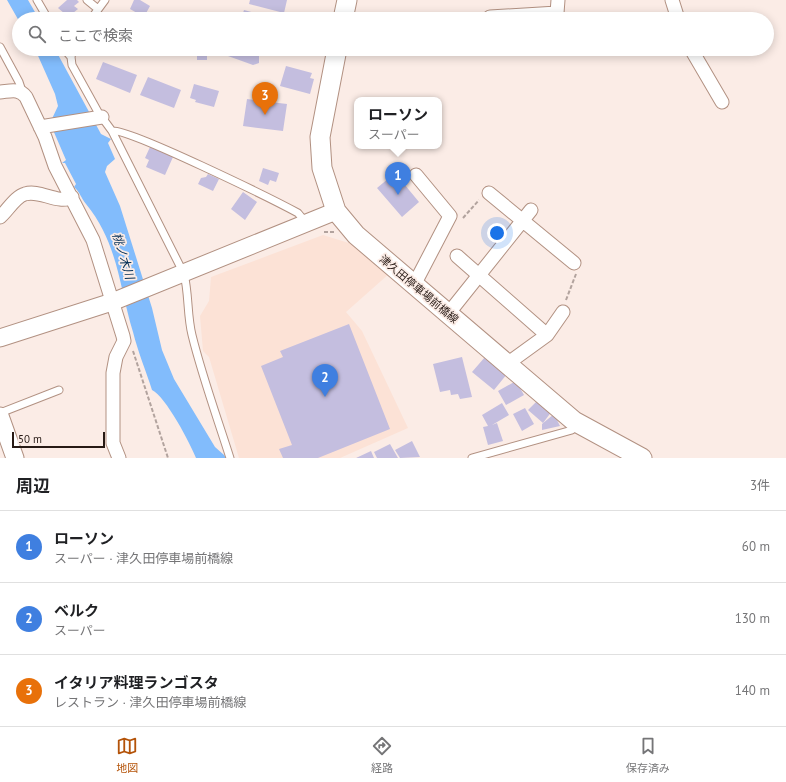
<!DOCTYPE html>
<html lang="ja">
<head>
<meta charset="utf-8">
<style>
  :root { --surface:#fff; --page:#f2f2f2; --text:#202124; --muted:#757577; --line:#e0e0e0; --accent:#b45309 }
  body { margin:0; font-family:"PT Sans","Noto Sans JP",sans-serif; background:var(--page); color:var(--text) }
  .scale { position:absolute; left:12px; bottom:10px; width:93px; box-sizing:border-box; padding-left:4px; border:2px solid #271a15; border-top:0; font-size:11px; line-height:14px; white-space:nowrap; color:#271a15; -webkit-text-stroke:3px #fbece6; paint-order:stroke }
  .you { position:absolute; left:497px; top:233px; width:14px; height:14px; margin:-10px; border:3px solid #fff; border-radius:50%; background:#1a73e8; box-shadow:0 0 0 6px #1a73e833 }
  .badge { display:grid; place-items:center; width:26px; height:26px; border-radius:50%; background:var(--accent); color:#fff; font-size:13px; font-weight:700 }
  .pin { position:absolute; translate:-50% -33px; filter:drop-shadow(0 1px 2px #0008) }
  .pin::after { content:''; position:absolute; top:21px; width:14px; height:12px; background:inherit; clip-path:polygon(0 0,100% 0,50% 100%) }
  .popup { position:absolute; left:354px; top:97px; width:88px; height:52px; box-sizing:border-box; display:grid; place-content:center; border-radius:8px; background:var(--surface); filter:drop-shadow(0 1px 3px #0005); font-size:13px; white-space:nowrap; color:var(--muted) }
  .popup b { font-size:15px; color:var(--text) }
  .popup::after { content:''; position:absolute; left:50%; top:100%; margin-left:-8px; border:8px solid transparent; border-top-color:var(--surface) }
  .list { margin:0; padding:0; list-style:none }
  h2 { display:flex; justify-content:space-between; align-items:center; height:52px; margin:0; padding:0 16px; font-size:17px }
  h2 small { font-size:13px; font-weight:400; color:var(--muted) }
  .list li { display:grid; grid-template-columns:26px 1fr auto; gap:12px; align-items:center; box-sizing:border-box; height:72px; padding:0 16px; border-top:1px solid var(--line) }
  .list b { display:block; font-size:15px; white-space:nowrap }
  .list p { margin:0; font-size:13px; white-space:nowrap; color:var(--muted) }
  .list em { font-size:13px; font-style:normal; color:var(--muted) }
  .icon { flex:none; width:22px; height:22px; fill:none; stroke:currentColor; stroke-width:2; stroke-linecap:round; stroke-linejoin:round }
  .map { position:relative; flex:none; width:786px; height:458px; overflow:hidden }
  .search { position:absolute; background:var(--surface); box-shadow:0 2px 10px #0003; left:12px; right:12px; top:12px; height:44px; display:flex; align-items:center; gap:10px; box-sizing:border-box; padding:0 14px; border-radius:22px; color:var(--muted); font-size:15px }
  .sheet { height:268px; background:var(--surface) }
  nav { display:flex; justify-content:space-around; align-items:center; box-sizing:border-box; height:56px; border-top:1px solid var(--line); background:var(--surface); font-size:11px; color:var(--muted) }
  nav a { display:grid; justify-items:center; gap:2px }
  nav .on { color:var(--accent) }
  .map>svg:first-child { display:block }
  .built { fill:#fce2d6 }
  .water { fill:#82bcfc }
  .building { fill:#c4bedf }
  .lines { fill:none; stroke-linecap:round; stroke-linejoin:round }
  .service-casing { stroke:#b29182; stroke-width:9 }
  .minor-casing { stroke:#b29182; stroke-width:15 }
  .tertiary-casing { stroke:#b29182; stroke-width:19 }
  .secondary-casing { stroke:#b29182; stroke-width:21 }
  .path { stroke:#b2a39e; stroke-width:2; stroke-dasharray:4 2; stroke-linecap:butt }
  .service { stroke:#fff; stroke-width:7 }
  .minor { stroke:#fff; stroke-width:13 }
  .tertiary { stroke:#fff; stroke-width:17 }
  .secondary { stroke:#fff; stroke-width:19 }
  .labels { text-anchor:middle; stroke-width:3.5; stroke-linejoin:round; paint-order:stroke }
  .street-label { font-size:11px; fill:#271a15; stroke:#fbece6 }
  .water-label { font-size:12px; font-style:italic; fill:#052f56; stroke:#fbece6 }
</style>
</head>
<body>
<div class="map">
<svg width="786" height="458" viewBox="0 0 786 458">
  <rect width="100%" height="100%" fill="#fbece6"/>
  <path class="built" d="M323,235L352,244L390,273L346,312L362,331L408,428L340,458H239L209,357L203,351L200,316L209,301L211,277Z"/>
  <path class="water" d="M7,0H28L39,19H19V21Z
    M35,49H55L101,134L111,139L108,143L115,159L107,166L105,172L120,206L152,308L162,350L174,379L215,447L224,455L226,458H196C190,443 166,397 152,390C146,371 138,352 133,332C119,286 118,243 86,204C81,198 80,192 74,187L76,184L65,163H62L66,160L50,123L58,106L55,94Z"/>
  <path class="building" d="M67,0H77L79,2L74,6L78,9L73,13L75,15L71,19L58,8Z
    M134,0H140L150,6L144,17L130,9Z
    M250,0H287L284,13L249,4Z
    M244,10L270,17L272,19H241Z
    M107,16L111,19L112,17L116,19H105Z
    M165,49H178V56H165Z
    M197,49H207V60H197Z
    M230,49H261L259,56V63L253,65L228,56Z
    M103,62L137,75L130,93L96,79Z
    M286,66L312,73L310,78L314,79L310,94L280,86Z
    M148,77L181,90L174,108L140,95Z
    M194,84L219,91L214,107L195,102L196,100L190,98Z
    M247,99L287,104L283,131L243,126Z
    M150,147L173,157L165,175L146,167L149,160L145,158Z
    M263,168L279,173L276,182L270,180L268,185L259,181Z
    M395,173L419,202L402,217L377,188Z
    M208,174L219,179L213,191L198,184L201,178L206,177Z
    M243,192L257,202L245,220L231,209Z
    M349,324L390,429L318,458H283L279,449L292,445L261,366L283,357L280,351Z
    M462,357L472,397L460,399L458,394L451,395L450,390L440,392L433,364Z
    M485,357L507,374L494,390L472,372Z
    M516,381L524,395L506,405L498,391Z
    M538,400L552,411L543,423L528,410Z
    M502,403L509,415L492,425L497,423L503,441L488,445L483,427L488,426L482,415Z
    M525,408L534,424L522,431L513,414Z
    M554,414L560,426L542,430V424Z
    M412,441L420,457L400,458L395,450Z
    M390,444L398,458H377L374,452Z
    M371,451L374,458H356Z"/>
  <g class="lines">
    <g class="service-casing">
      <path id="service" d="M37,0L48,19
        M87,0L98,9
        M91,19L105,0
        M0,47L19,82L22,91
        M64,49L71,57
        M73,49L71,57L72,65L98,112L112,131L184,274C189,294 187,315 192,335C202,376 217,417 230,458
        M112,131C126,127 276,201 298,213L307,224
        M0,413L59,390
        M472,458L572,430L574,422"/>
    </g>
    <g class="minor-casing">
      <path id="minor" d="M672,0L678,19
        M490,19V17L557,13L558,0
        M691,49L722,102
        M0,92C11,91 19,88 26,97L45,137L55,166L93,240L123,336L124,341L116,357L113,373V443L119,458
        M40,127L102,117
        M489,193L574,263
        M0,217C7,211 16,196 25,194C40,189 58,205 72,197
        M457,256L547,335
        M414,285L450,216L416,175
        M448,314L531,210
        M507,364L547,335L563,312"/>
    </g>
    <g class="tertiary-casing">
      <path id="tertiary" d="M0,338L112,302L336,211
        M0,416L15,458"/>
    </g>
    <g class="secondary-casing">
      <path id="secondary" d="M343,19L347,0
        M337,49L320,137L322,168L336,211L356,235L574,421L642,458"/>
    </g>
    <path class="path" d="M463,218L479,200
      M324,232H334
      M566,300L576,274
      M133,351L168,458"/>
    <use href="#service" class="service"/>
    <use href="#minor" class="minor"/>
    <use href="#tertiary" class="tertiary"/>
    <use href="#secondary" class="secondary"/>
  </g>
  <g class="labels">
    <g class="street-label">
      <text transform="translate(419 289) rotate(40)" y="4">津久田停車場前橋線</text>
    </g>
    <g class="water-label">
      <text transform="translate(123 256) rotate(73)" y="4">桃ノ木川</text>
    </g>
  </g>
</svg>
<div class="scale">50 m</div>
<div class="you"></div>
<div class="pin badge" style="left:398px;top:195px;background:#3f7fe0">1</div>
<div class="popup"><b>ローソン</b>スーパー</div>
<div class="pin badge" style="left:325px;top:397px;background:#3f7fe0">2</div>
<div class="pin badge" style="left:265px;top:115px;background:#e8710a">3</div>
<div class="search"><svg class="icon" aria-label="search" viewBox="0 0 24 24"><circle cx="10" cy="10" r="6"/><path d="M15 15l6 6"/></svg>ここで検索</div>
</div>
<section class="sheet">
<h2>周辺<small>3件</small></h2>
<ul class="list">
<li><span class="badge" style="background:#3f7fe0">1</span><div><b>ローソン</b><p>スーパー · 津久田停車場前橋線</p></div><em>60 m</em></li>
<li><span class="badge" style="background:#3f7fe0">2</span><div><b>ベルク</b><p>スーパー</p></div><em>130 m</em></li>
<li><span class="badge" style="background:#e8710a">3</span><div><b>イタリア料理ランゴスタ</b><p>レストラン · 津久田停車場前橋線</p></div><em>140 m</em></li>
</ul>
</section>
<nav>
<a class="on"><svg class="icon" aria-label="map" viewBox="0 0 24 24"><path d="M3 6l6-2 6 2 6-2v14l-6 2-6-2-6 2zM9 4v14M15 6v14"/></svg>地図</a>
<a><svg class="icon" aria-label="directions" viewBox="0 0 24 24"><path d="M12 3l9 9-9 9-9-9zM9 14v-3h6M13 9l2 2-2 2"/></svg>経路</a>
<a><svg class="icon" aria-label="saved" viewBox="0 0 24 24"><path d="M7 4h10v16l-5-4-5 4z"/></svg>保存済み</a>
</nav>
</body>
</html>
